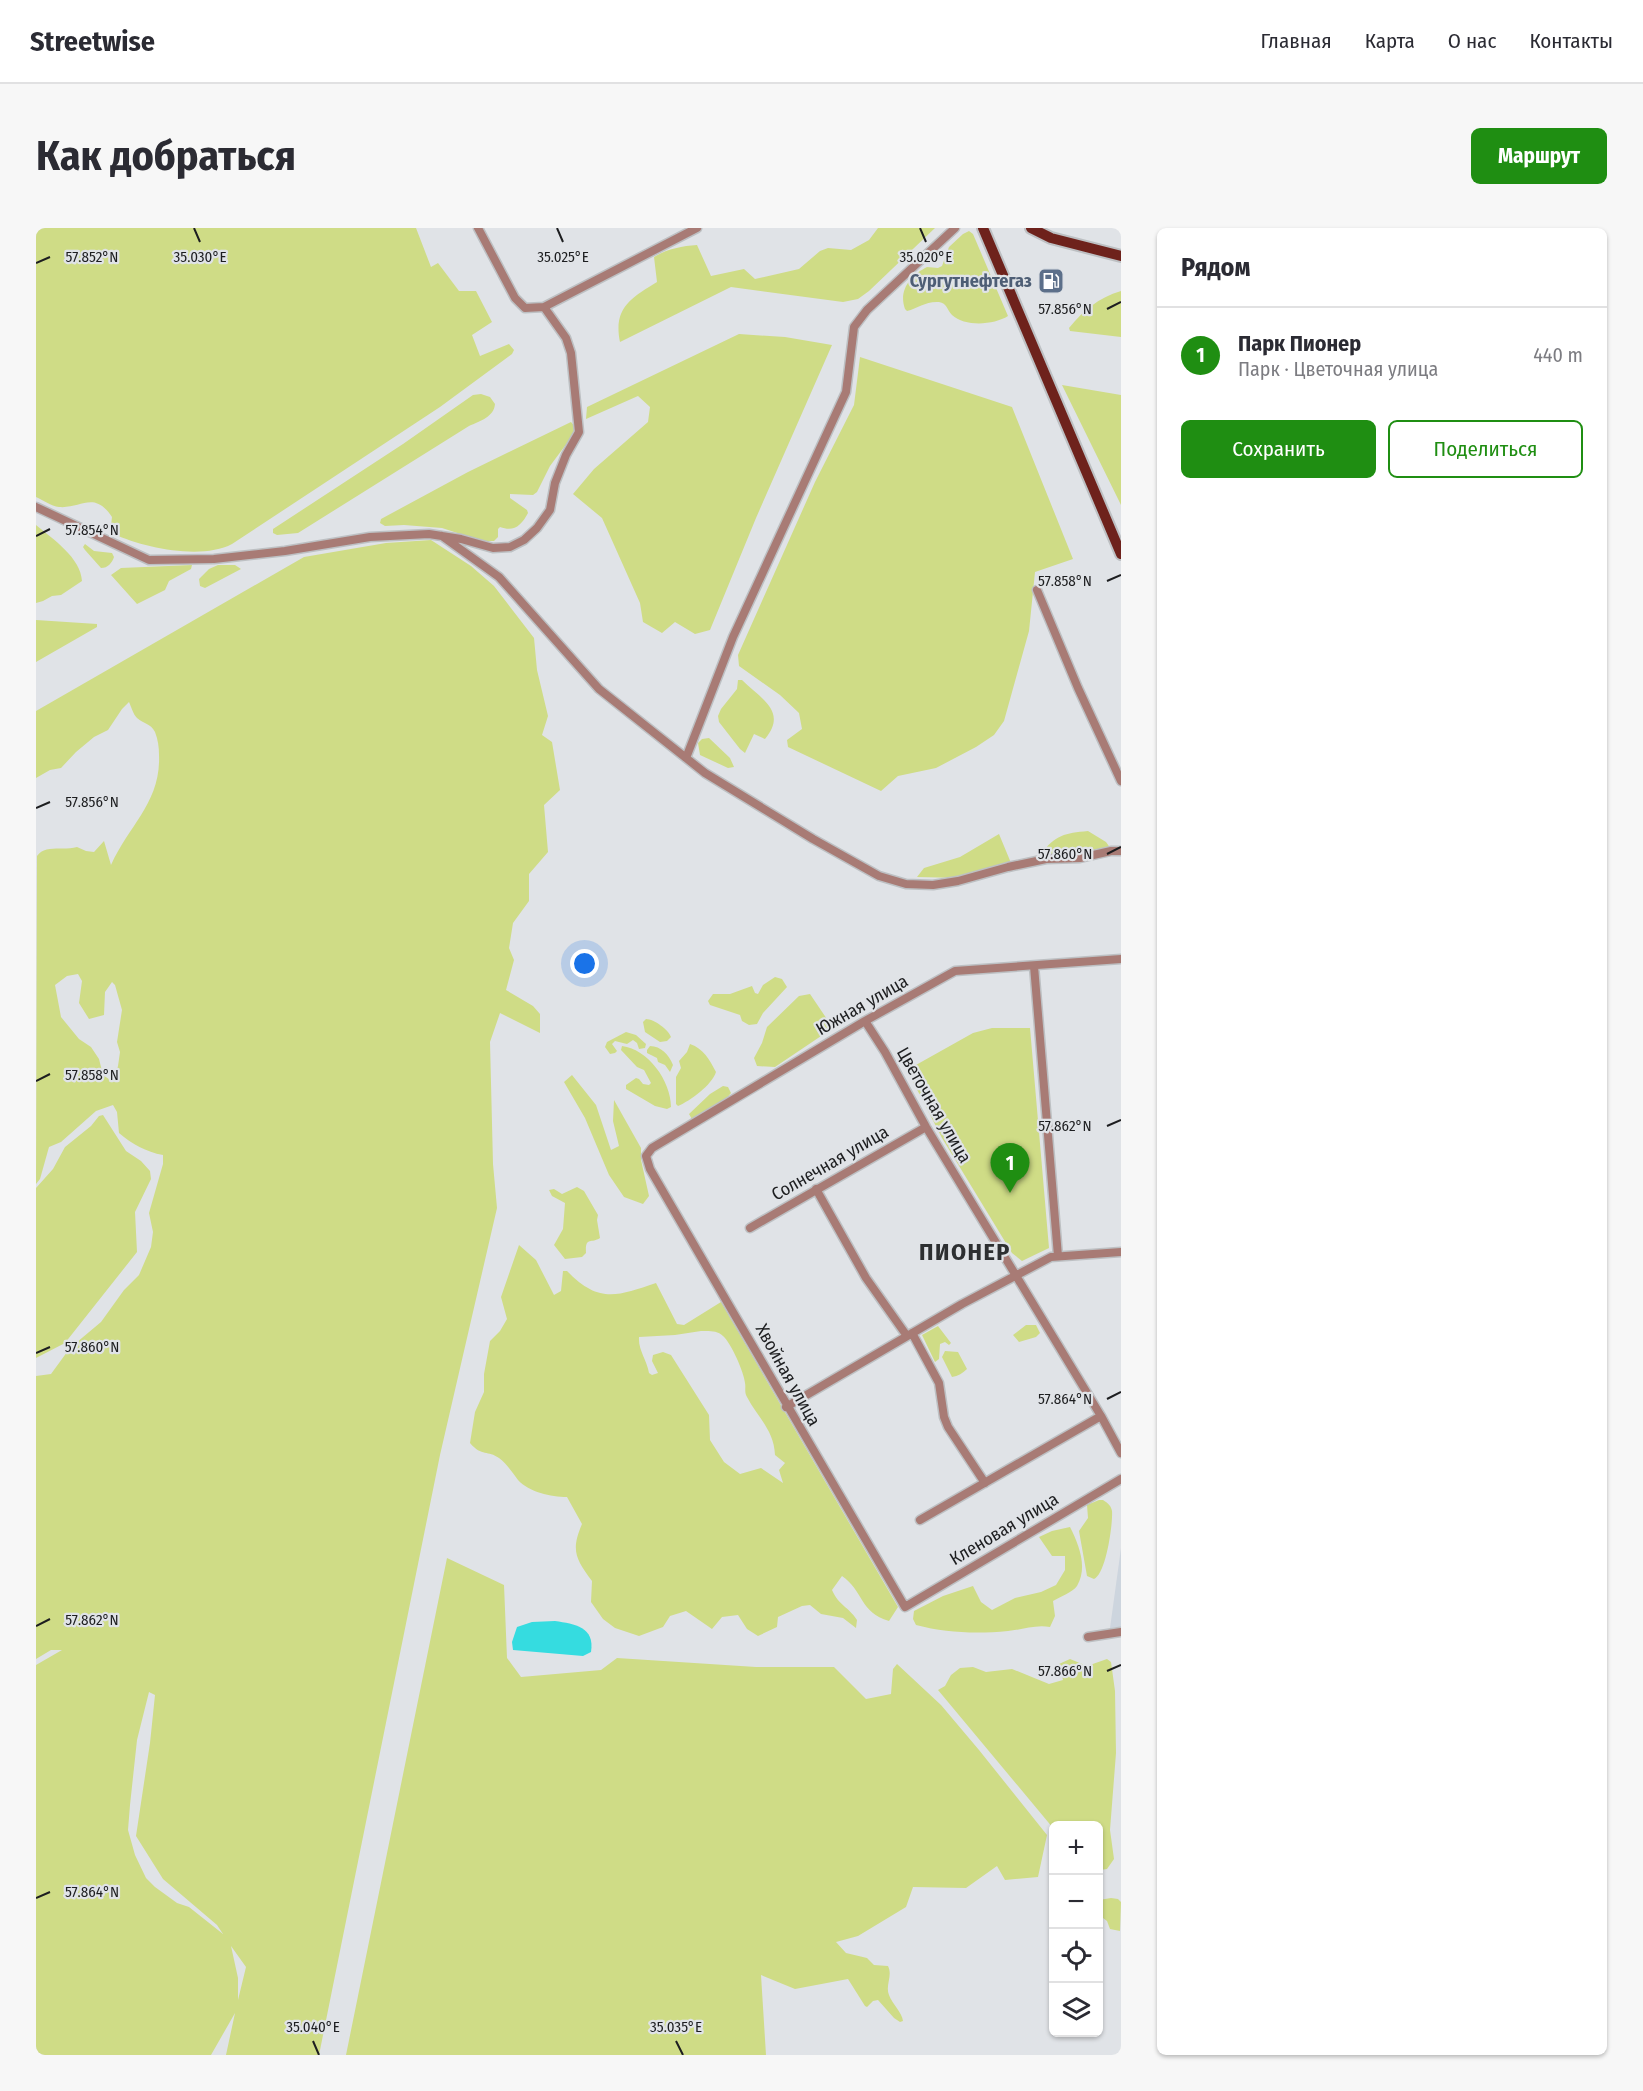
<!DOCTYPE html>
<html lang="ru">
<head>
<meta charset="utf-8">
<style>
  :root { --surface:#fff; --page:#f7f7f7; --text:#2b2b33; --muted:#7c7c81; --line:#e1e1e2; --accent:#1f8e12 }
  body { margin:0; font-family:"Fira Sans Condensed",sans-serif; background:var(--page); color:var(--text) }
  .controls { position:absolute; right:18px; bottom:18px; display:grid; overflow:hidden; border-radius:9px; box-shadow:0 2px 4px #0004 }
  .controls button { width:54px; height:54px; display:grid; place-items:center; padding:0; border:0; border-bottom:2px solid var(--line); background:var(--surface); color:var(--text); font:30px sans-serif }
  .you { position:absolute; left:549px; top:736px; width:21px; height:21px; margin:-15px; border:4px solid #fff; border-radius:50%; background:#1a73e8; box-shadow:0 0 0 9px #1a73e833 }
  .badge { display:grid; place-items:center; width:39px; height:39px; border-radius:50%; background:var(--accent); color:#fff; font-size:20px; font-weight:700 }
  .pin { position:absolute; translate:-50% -50px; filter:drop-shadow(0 2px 3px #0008) }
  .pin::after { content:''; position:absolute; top:32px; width:21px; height:18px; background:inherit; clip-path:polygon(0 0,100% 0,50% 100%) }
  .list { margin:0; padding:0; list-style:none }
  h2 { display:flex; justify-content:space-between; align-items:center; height:78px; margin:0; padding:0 24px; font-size:26px }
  h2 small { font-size:20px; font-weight:400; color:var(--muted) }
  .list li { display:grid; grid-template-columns:39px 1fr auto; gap:18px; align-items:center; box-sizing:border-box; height:96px; padding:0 24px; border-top:2px solid var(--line) }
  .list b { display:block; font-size:22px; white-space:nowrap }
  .list p { margin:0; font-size:20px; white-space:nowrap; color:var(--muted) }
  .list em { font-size:20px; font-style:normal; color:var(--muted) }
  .actions { display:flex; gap:12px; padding:18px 24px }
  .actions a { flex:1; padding:14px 0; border:2px solid var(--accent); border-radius:9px; text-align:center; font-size:21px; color:var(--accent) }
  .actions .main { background:var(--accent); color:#fff }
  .icon { flex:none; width:33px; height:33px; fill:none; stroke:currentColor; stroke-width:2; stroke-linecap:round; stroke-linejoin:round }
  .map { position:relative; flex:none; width:1085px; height:1827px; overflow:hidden; border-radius:9px }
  header { display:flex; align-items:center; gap:36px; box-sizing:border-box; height:84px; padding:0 30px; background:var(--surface); border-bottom:2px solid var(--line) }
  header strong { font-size:28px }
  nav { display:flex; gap:33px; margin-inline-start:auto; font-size:21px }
  .intro { display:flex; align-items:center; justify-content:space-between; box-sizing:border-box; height:144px; padding:0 36px }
  h1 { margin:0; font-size:42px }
  .button { padding:15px 27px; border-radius:9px; background:var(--accent); color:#fff; font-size:21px; font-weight:700 }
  main { display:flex; gap:36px; padding:0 36px }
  aside { flex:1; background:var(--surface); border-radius:9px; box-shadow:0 2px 4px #0004 }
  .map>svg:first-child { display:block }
  .built { fill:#cdd5de }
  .green { fill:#cfdc86; fill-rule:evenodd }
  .water { fill:#35dce0 }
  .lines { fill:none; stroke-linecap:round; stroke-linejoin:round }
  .minor-casing { stroke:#bdc0c3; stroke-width:11 }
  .major-casing { stroke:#bdc0c3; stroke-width:14 }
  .minor { stroke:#a87b75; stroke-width:8 }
  .major { stroke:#6e221c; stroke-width:10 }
  .ticks { fill:none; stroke:#1d1e20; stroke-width:2 }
  .labels { text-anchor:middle; stroke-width:4.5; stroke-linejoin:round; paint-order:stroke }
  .service-label { font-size:18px; font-weight:bold; fill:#4e5e75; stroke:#e0e3e7; text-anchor:end }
  .street-label { font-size:18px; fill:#1d1e20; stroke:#e0e3e7 }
  .district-label { font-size:24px; font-weight:bold; letter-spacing:1.5px; fill:#2d2f31; stroke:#e0e3e7 }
  .ticks-label { font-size:15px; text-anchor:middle; fill:#1d1e20; stroke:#e0e3e7; stroke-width:4.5; stroke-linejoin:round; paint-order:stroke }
</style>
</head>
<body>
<header>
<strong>Streetwise</strong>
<nav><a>Главная</a><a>Карта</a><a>О нас</a><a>Контакты</a></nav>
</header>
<div class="intro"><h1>Как добраться</h1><a class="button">Маршрут</a></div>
<main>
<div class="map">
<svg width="1085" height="1827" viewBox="0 0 1085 1827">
  <rect width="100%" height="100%" fill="#e0e3e7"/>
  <path class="built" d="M1085,1320V1399L1074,1400Z"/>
  <path class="green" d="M0,0H380L395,39L402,35L423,63H440L456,94L436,107L444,128L473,116L478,122L476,126L404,179L196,316C166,332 108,320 78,306L75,298L76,289C58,262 45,281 23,279C15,278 7,272 0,269Z
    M842,0H899L833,63L822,71L807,74L695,59L584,114C577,80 595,70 621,54L618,29C631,21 646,18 661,17L675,48L708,41L719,51L763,41L784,23L792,20L815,22L833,12Z
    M933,3L937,6L972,88C958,97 929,99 916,87C911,82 911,75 903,74C890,73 882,80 871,83L869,81C862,62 875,47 891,39L902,40L906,38L913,19L927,6Z
    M1085,63V109L1034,103L1033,100C1048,82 1062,70 1085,63Z
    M703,106L749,109L796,117L720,290L674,402L659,406L639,394L626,405L607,394L604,375L566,290L537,266L558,241L612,194L614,179L602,168L550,191L551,179Z
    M824,129L976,179L1037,331L999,344L993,403L968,493L958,507L940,519L900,540L862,548L845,563L752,519L751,512L766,501L763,485L744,467L703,438L702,427L779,254L818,177Z
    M1026,157L1085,167V277Z
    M445,166L454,169L459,176C458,189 444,193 433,198L262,305L241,307L237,305V301L367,216L437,167Z
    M535,194L540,200L537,207L514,238L501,264L497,267L474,266V270L491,282L492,285C485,298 478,304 464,299L462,301V309L458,313H446L406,300L368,297L349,298L344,295L345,291L432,244Z
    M0,297C17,311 45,330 46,353L25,367L16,368L7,373L0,375Z
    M395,312L435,338L458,358L498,410L501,442L512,488L506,507L516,514L524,562L508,577L512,624L493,646V673L477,695L473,720L478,732L470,762L497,778L504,786V805L464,785L454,814L457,936L461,980L404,1227L283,1827H190L199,1785L175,1827H0V1437L26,1422H15L0,1431V1148L15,1146L34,1120L65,1094L88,1062L103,1047L115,1019L117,1004L113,985L127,936V927C110,924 96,916 83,905L81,884L77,877L60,883L25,914L13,919L4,951L0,956L1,628C9,616 28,623 41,619L50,623L58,624L68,613L75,637C93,597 125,574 123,527C123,519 122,512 119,504C114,495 108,496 101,490C97,486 95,478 93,474L86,481L72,502L58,509L40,524L25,540L14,542L0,550V483L268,329L350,315ZM42,746L46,753L43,775L53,791L68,787L69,764L76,754L79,757L86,782L81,814L84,824L82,838L77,854L67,847L63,831L55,819L43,811L25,789L19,757L31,748ZM113,1464L119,1467L114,1515L100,1608L127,1651L181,1697L187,1706L153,1679L141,1675L119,1659L110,1650L99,1627L92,1602L94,1577L101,1512ZM195,1718L210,1739L202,1772V1750Z
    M49,316L58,323L76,325L78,329C76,335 72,340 65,340L49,322L47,319Z
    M156,337L155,341L133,353L129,362L101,376L75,347L85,340Z
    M182,337H199L205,341L169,360L164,358L163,351L173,341Z
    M0,392L61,396V399L0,434Z
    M702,452H706C725,471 752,483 729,511L718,506L709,525L704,521L683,494L682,488L685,481L701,461Z
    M673,510L694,530L698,539L692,540L664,527L662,515L666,511Z
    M1052,603L1070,614L1075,621L1043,629L1005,626C1019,607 1029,605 1052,603Z
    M963,606L975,635L925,650L881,649L888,640L924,629Z
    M739,749L746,751L751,759L727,785L721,796L713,797L706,793L704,787L674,777L672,773L677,766H694L716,758L719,765L722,766L727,757Z
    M774,766L797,800L739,839L721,838L718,830L726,815L731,799L763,768Z
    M610,791C618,791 633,802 635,809L631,813L624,814L609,804L607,794Z
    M956,800H994L1013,1020L986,1033L976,1025L906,910L871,842L937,805Z
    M590,804L600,807L610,816L609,820L603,821L601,815L597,812L591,816L579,813L576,816L581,823L579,825L574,826L569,819L571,814Z
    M654,816C668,821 673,831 680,844C676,857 654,873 642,878L640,876V849L645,840L643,833L651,824Z
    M586,818C612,821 635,853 635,879L631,881L619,878L590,861V857L600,850L603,851L607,856L613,857L615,855L608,842L601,839L585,822Z
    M614,818C625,818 633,827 637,837L634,844L629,837L622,834L621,830L611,825V822Z
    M536,847L560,877L575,922L583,918L577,893L578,872L605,920V932L613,968L607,976L588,969L573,947L549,890L528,854Z
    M687,858L692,859L695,865L689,872L657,893L653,886L674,866Z
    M67,887L90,923L105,933L114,943L115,951L99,984L101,1024L29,1115L0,1130V960L17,941L29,919L55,898L63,888Z
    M541,959L548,963L562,987L561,992L564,1010C555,1016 549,1008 550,1025L546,1029L529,1031L518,1017L527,1001L529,975L516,968L513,962L518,961L526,966Z
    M483,1017L500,1032L518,1067L525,1063L527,1043H531C563,1076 581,1068 620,1055L641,1096L648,1097L685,1074L862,1379L853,1393C824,1385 827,1362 806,1348L796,1362C803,1378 812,1378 821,1392L820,1400L807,1390L785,1386L774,1377L766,1378L742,1389L741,1399L722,1408L711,1401L702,1387L686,1389L676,1401L650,1383L634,1388L627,1399L603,1408L579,1400L567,1391L555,1374L556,1353C539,1330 535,1322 546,1296L531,1269C515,1269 493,1264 482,1252C476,1244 471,1236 463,1230C452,1222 446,1229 434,1215L439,1184L448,1164V1146L454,1113L464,1103L471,1091L465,1069ZM665,1103C672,1103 681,1102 687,1108C695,1115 708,1144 709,1155C710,1160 708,1164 711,1169C722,1190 738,1202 739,1227L749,1235L743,1242L747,1255L725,1240L704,1246L688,1234L674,1212L673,1187L635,1127L627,1124L617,1127L616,1133L622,1145L616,1147L613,1145C611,1132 602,1122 603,1109L639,1107Z
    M990,1097H1000L1004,1105L1000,1109L983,1114L977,1107Z
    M902,1098L915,1115L913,1117L909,1114L904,1116L903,1131L899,1134L886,1107Z
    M909,1123L922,1124L931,1141C927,1145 922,1148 916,1149L906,1129Z
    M1063,1272H1067C1072,1275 1075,1278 1076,1283C1077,1296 1070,1346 1058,1351L1051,1348L1043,1303L1052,1290L1051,1277Z
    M1034,1299C1043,1317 1052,1339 1041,1358C1037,1364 1024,1369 1017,1373L1019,1388L1014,1399C1000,1396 986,1402 972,1403C941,1406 910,1405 880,1397L877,1391L878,1383L907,1368L937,1358L945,1374L956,1382L979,1370L1005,1364L1020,1357L1029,1342V1328H1016L1003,1309L1016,1303Z
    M411,1330L468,1357L471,1430L485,1449L565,1442L581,1430L720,1439H798L830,1471L855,1466L857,1441L861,1436L905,1477L943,1522L1011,1607L1002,1649L969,1652L961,1638L930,1660L877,1659L870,1679L822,1708L800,1714L810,1725L831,1730L838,1737L852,1738C857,1748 849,1757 853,1767C856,1776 866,1784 867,1793L864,1794L858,1790L842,1772L837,1773L831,1779L829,1778L812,1751L759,1761L725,1747L730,1827H310Z
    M1034,1431L1051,1438L1071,1431L1075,1434L1079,1463L1080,1525L1074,1602L1078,1631L1071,1641L1064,1642L1062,1641V1598H1017V1600L902,1462L909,1458L915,1447L924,1440L937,1439L950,1444L976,1441L1013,1456L1027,1452L1023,1436Z
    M1075,1670L1082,1671L1085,1674L1084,1703L1074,1701L1071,1693L1063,1687V1672Z"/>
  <path class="water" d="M519,1393C539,1396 559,1399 555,1424L547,1428L477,1422L476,1414L481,1399L496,1394Z"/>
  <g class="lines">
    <g class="minor-casing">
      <path id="minor" d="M442,0L479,70L489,80L508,79L661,0
        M0,279L113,332L178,331L249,323L334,309L393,306L425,311L457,320L474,319L488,312L501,300L514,282L519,255L530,227L543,204L535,125L530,110L508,79
        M406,308L463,349L563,461L669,545L777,611L843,648L870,656L897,657L922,653L972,639L1010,631L1044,630L1075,623H1085
        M1001,362L1042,460L1085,553
        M650,530L697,409L810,164L818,99L831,82L919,0
        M1085,731L919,743L829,793L616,920L610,928L614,941C699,1087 783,1234 869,1379L1085,1251
        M998,738L1022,1028
        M829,793L849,824L890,899L1065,1188L1085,1225
        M780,961L830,1050L871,1108
        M714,1000L890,899
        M876,1105L903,1155L908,1189L912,1199L949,1255
        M750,1179L926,1076L1015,1029L1085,1024
        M884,1292L1065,1188
        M1052,1409L1085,1404"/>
    </g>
    <g class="major-casing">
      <path id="major" d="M947,0L1085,326
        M995,0L1015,10L1085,28"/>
    </g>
    <use href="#minor" class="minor"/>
    <use href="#major" class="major"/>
  </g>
  <path class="ticks" d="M158,0L164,14M521,0L527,14M884,0L890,14M0,35L14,29M1071,81L1085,74M0,308L14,301M1071,353L1085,347M0,580L14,574M1071,626L1085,619M0,853L14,846M1071,898L1085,892M0,1125L14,1119M1071,1171L1085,1164M0,1398L14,1391M1071,1443L1085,1437M0,1670L14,1664M277,1813L283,1827M640,1813L647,1827"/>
  <defs>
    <g id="fuel-square" transform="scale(1.35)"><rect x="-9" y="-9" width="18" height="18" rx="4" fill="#5c6f8a" stroke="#e0e3e7"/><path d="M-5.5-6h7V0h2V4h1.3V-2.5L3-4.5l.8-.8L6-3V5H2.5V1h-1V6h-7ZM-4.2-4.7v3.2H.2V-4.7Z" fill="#fff"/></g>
  </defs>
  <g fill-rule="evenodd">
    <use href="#fuel-square" x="1015" y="53"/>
  </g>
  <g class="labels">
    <g class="service-label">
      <text x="996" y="59">Сургутнефтегаз</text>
    </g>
    <g class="street-label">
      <text transform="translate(826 777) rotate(-30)" y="6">Южная улица</text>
      <text transform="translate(898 877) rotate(60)" y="6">Цветочная улица</text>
      <text transform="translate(794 935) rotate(-30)" y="6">Солнечная улица</text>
      <text transform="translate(752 1147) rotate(61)" y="6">Хвойная улица</text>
      <text transform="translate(968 1301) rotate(-31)" y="6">Кленовая улица</text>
    </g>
    <g class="district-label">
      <text x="929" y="1032">ПИОНЕР</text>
    </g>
  </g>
  <g class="ticks-label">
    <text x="164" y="34">35.030°E</text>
    <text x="527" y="34">35.025°E</text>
    <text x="890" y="34">35.020°E</text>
    <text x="56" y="34">57.852°N</text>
    <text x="1029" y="86">57.856°N</text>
    <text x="56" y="307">57.854°N</text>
    <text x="1029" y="358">57.858°N</text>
    <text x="56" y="579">57.856°N</text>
    <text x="1029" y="631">57.860°N</text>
    <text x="56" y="852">57.858°N</text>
    <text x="1029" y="903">57.862°N</text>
    <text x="56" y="1124">57.860°N</text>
    <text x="1029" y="1176">57.864°N</text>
    <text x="56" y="1397">57.862°N</text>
    <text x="1029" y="1448">57.866°N</text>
    <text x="56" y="1669">57.864°N</text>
    <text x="277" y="1804">35.040°E</text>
    <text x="640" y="1804">35.035°E</text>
  </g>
</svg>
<div class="controls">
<button>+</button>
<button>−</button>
<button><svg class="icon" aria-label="locate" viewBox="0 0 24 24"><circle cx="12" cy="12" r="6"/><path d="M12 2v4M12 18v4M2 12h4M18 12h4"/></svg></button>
<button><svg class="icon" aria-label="layers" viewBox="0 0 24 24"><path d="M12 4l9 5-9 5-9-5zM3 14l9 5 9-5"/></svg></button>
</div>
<div class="you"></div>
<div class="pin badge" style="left:974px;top:965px">1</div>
</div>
<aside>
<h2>Рядом<small></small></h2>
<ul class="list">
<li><span class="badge">1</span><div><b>Парк Пионер</b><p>Парк · Цветочная улица</p></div><em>440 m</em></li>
</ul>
<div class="actions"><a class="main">Сохранить</a><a>Поделиться</a></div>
</aside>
</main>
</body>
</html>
